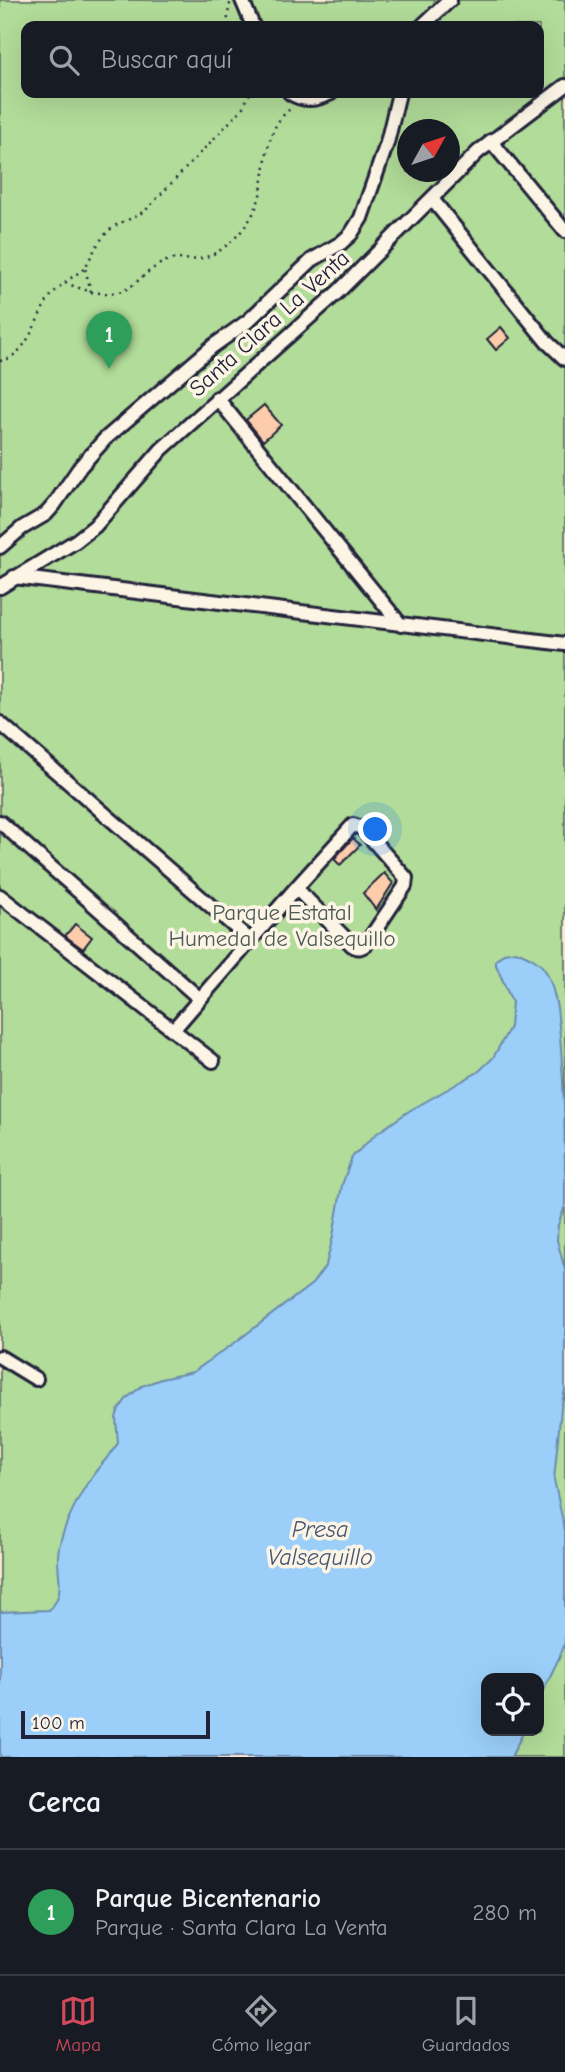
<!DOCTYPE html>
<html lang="es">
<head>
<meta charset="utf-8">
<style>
  :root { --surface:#171b24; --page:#20242c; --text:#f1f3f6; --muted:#9ea1a6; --line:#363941; --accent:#d1495b }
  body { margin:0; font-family:"Comic Neue",sans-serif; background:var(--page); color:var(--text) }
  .controls { position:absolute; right:21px; bottom:21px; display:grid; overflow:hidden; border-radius:14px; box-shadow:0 7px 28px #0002 }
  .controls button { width:63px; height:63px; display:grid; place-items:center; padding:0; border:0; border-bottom:2px solid var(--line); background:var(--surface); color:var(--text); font:35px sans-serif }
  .compass { position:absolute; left:397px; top:119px; width:63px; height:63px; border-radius:50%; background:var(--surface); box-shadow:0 7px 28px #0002; rotate:50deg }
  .scale { position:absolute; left:21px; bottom:18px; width:189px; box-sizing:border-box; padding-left:7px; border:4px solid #22223b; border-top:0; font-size:19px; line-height:24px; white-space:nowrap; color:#22223b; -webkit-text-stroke:5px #fcf5e5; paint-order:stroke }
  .you { position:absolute; left:376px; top:830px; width:24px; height:24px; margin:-18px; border:5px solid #fff; border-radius:50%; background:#1a73e8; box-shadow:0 0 0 10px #1a73e833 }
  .badge { display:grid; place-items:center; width:46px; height:46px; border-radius:50%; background:var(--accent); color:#fff; font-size:23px; font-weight:700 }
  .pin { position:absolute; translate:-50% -58px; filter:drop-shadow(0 2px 4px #0008) }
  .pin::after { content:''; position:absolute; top:37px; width:24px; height:21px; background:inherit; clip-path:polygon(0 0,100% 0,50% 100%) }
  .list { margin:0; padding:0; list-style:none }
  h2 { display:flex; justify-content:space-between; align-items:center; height:91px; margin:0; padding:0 28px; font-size:30px }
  h2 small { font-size:23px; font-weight:400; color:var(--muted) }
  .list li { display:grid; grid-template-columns:46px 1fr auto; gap:21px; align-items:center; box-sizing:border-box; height:126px; padding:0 28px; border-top:2px solid var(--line) }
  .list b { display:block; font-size:26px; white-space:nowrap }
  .list p { margin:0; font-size:23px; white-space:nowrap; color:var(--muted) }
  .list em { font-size:23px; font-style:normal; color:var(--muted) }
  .icon { flex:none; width:38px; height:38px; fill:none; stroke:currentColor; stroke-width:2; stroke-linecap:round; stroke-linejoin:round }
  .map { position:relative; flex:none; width:565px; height:1757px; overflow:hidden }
  .search { position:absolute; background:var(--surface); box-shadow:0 7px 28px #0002; left:21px; right:21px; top:21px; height:77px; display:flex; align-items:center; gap:18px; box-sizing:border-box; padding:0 24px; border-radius:14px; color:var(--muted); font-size:26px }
  .sheet { height:217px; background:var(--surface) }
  nav { display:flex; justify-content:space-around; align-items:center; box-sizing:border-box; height:98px; border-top:2px solid var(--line); background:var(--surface); font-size:19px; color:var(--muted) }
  nav a { display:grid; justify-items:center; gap:4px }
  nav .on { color:var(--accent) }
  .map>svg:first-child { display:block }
  .green { fill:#b2dc99; stroke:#6a7f6a; stroke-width:2; fill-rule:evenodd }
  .water { fill:#9bcff9; stroke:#6b8aad; stroke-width:2 }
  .building { fill:#fcccab; stroke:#22223b; stroke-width:2 }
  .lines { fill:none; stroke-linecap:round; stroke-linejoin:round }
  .minor-casing { stroke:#22223b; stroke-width:18 }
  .path { stroke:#22223b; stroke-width:2.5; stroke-dasharray:2 5; stroke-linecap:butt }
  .minor { stroke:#fcf5e5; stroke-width:12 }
  .labels { text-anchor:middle; stroke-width:7; stroke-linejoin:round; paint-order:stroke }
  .street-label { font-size:23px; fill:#22223b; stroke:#fcf5e5 }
  .park-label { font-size:23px; fill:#4d5a57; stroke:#fcf5e5 }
  .water-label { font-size:24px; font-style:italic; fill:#465674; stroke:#fcf5e5 }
</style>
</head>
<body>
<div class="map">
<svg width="565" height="1757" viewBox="0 0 565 1757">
  <rect width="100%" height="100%" fill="#fce9d4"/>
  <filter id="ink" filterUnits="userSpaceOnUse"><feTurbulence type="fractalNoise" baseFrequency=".0143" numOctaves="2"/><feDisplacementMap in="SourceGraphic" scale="14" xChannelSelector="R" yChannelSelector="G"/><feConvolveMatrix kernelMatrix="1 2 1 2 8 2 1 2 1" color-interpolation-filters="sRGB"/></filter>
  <g filter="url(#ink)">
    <path class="green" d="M0,0H565V1757H0ZM26,26H539V93H26ZM407,130H449V172H407ZM486,1678H539V1731H486Z"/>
    <path class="water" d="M516,951C528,956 540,961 546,972C552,983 555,996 557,1008C565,1072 565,1141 565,1206L558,1225L557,1240L565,1270V1390L561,1408L554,1480L565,1531V1642L559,1658L539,1699V1678H486V1731H524L511,1757H0V1612L49,1610C70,1590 52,1568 60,1543C65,1523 79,1495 91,1478C99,1466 110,1456 118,1443L116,1418L118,1411L127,1398L142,1386L161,1379L193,1372L233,1344L312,1284L326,1265L333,1236L342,1185L352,1157L376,1134L409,1111L478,1072L493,1058L510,1027L512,1002L496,965V960L504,953Z"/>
    <path class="building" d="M501,327L510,338L496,350L487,339Z
      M264,405L281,425L263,441L246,420Z
      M353,838L360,845L340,865L334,859Z
      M384,873L393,883L376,910L363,893Z
      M75,924L92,937L83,949L65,936Z"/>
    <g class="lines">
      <g class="minor-casing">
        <path id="minor" d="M242,0L253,26
          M422,26L450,0
          M290,93C304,102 316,100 331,93
          M491,141L565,231
          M432,199L547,342L565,359
          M217,398L401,625
          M0,547L22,528L46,514L54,505L80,467L105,439L213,346L248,321L312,260L341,243L351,234L361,218L387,143L399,93
          M14,577L565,644
          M0,587L76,541L95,526L162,449L339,291L478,152L565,86
          M0,723L250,940
          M0,822L200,999
          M0,896L213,1061
          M173,1030L296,888L353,825L362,828L406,878L405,886L366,944C361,948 358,949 352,945L296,888
          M0,1357L36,1379"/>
      </g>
      <path class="path" d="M227,26L229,6L231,2
        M65,283L91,292L85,268C94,251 102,232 120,223C130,219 137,216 146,210L242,109L250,93
        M91,292C135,298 131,280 162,263C175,256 186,261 199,259C209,257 221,251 228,244C239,236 252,219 257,205C269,172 260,129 293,107
        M0,361C29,356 35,317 50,297C59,285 73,277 85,268"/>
      <use href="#minor" class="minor"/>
    </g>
  </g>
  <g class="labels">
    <g class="street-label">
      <text transform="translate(269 323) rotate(-42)" y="8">Santa Clara La Venta</text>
    </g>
    <g class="park-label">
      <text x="282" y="920">Parque Estatal<tspan x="282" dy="26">Humedal de Valsequillo</tspan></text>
    </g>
    <g class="water-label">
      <text x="320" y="1537">Presa<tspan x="320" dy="28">Valsequillo</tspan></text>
    </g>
  </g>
</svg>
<div class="controls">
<button><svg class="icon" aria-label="locate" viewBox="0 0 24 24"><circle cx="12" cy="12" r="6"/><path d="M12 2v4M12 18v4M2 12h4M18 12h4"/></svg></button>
</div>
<svg class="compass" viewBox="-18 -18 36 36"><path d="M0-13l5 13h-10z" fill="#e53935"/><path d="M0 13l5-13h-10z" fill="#9ea1a6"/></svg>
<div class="scale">100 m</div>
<div class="you"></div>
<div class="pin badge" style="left:109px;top:369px;background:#2e9e5b">1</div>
<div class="search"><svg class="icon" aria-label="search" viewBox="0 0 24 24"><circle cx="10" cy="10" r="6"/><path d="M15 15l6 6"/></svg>Buscar aquí</div>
</div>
<section class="sheet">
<h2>Cerca<small></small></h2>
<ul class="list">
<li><span class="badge" style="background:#2e9e5b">1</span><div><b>Parque Bicentenario</b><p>Parque · Santa Clara La Venta</p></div><em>280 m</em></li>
</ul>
</section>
<nav>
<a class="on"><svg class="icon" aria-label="map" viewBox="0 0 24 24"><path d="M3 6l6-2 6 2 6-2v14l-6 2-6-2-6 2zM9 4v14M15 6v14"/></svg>Mapa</a>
<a><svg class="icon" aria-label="directions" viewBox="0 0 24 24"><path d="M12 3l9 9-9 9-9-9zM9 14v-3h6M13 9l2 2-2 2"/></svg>Cómo llegar</a>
<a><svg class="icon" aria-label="saved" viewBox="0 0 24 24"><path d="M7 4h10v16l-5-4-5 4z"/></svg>Guardados</a>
</nav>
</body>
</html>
